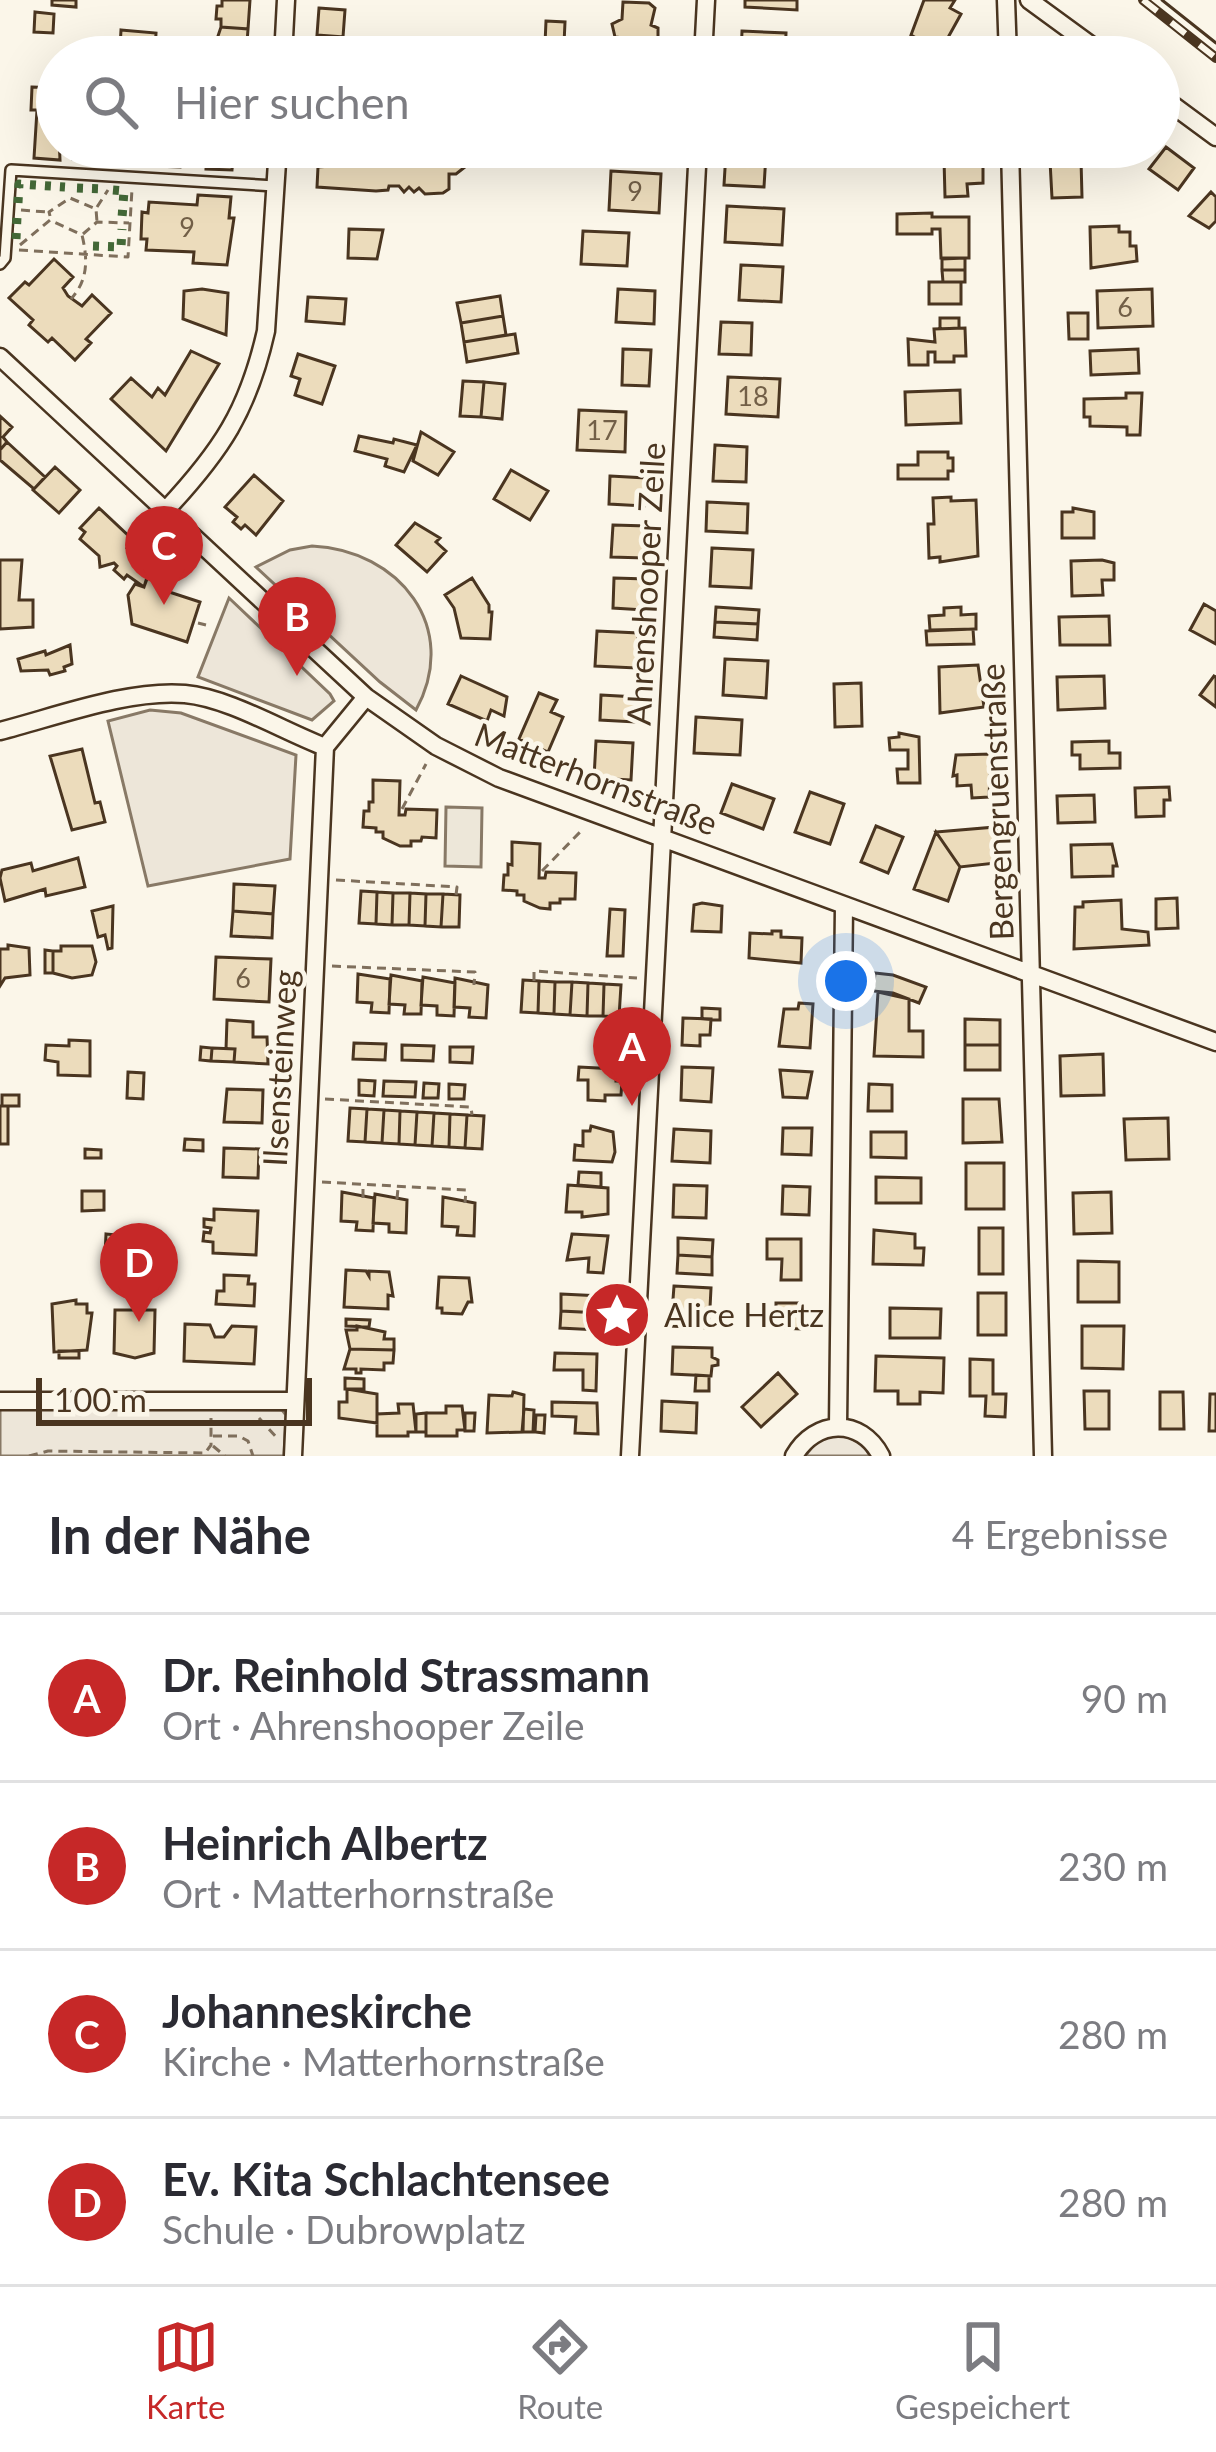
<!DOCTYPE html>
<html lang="de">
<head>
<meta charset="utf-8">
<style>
  :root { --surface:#fff; --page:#f2f2f3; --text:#2b2b33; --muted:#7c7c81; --line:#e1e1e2; --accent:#c62828 }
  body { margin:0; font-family:Lato,sans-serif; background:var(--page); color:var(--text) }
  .scale { position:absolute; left:36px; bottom:30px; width:276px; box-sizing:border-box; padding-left:12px; border:6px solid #4a3520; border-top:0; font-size:33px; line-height:42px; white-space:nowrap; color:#4a3520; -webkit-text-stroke:9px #fbf6e9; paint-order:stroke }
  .you { position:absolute; left:846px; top:981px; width:42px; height:42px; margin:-30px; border:9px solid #fff; border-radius:50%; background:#1a73e8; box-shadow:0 0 0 18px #1a73e833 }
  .badge { display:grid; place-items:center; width:78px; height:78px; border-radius:50%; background:var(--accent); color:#fff; font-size:39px; font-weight:700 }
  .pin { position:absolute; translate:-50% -99px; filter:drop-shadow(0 3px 6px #0008) }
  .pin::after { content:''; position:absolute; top:63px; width:42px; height:36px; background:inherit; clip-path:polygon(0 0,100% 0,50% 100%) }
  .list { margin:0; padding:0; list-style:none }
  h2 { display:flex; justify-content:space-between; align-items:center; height:156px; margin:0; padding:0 48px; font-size:51px }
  h2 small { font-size:39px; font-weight:400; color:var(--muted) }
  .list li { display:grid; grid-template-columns:78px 1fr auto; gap:36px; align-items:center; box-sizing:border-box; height:168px; padding:0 48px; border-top:3px solid var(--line) }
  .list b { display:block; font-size:45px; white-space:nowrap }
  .list p { margin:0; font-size:39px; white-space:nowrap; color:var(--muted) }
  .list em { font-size:39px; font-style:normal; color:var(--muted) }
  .icon { flex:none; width:66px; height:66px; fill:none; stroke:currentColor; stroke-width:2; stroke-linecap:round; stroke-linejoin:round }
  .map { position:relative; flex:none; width:1216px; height:1456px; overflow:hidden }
  .search { position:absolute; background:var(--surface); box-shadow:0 12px 48px #0002; left:36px; right:36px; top:36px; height:132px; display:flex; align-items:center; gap:30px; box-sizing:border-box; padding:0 42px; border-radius:66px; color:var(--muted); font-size:45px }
  .sheet { height:828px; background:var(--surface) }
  nav { display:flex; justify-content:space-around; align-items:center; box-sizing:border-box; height:168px; border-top:3px solid var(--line); background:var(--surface); font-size:33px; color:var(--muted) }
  nav a { display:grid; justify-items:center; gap:6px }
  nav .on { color:var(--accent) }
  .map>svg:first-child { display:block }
  .green { fill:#ede6d9; stroke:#887966; stroke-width:3 }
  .parking { fill:#ede7d9; stroke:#887966; stroke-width:3 }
  .building { fill:#ecdcbc; stroke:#4a3520; stroke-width:3 }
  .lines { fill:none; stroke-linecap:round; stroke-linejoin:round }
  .lane-casing { stroke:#4a3520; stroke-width:14 }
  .street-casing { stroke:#4a3520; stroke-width:21 }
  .path { stroke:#7f6f5c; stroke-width:3; stroke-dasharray:9 6; stroke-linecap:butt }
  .lane { stroke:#fbf6e9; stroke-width:9 }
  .street { stroke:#fbf6e9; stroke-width:16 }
  .tram { stroke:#4a3520; stroke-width:3 }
  .rail-casing { stroke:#4a3520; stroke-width:10 }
  .rail { stroke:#fbf6e9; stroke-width:6; stroke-dasharray:18; stroke-linecap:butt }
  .hedge { stroke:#436837; stroke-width:9; stroke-dasharray:6 9; stroke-linecap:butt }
  .labels { text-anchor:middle; stroke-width:9; stroke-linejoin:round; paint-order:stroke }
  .number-label { font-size:27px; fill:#725f47 }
  .street-label { font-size:33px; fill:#4a3520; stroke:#fbf6e9 }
  .poi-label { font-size:33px; fill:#4a3520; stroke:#fbf6e9; text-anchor:start }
</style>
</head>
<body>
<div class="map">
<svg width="1216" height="1456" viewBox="0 0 1216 1456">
  <rect width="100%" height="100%" fill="#fbf6e9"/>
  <path class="green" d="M312,546C399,550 461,627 416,710L380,682L256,567L290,550Z
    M229,598L330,694L334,701L312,720L198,677Z
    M150,710L181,713L296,755L290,859L148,886L108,721Z
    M0,1408L282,1410L286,1415L284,1456H0Z
    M841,1434L863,1444L870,1456H805L818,1440Z"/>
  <path class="parking" d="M446,807L482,808L481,867L445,866Z"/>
  <path class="building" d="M52,0H76V7L52,5Z
    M222,0H250L248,29L221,27V19H216L217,6H222Z
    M745,0H797V10L745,7Z
    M924,0H955L950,8L961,14L940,52L911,35Z
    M623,2L649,3L655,8L651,25L658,28V37L651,41L615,37L612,24L622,19Z
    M319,8L345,10L343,37L317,35Z
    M35,12L54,14L53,33L34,32Z
    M546,21L565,22L564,44H545Z
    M221,27L248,29L246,57H219V48H214Z
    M121,30L156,33L155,51L120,48Z
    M742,31L786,33L785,57H741Z
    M317,35L343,37L342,57H315Z
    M399,46L454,50L453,57H399Z
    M120,48L155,51V57H120Z
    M32,87L57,88L60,160L34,158L37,110H31Z
    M87,147H113L112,163L86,161Z
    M155,147H181L180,167L154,166Z
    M196,147H234L232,170L206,169L207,148Z
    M330,147H393L392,159L428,161V147H466L465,167L456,174H449V189L443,193L425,194L419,188L414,192L409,187L404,192L399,186H389L388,190L376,191L317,187L318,167L329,166Z
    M614,147H651V157L614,155Z
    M1117,147H1144L1134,160Z
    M1166,147L1194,168L1178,190L1149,169Z
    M726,152L766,154L764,187L724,185Z
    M983,158V183L967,184L968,196L945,197L944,159Z
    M1081,160L1082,197L1052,198L1050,161Z
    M611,171L661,174L659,213L609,210Z
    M1211,192L1216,197V221L1209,228L1189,216Z
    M198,195L231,197L229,218H234L227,265L193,263L194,252L146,250L147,239H141L142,212L148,213L149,202L197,205Z
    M727,206L784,209L782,245L725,242Z
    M932,213V217H969V258H941L940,229H932V234H897V214Z
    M1119,226V232H1130V246H1136L1137,261L1091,268L1090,227Z
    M349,229L383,230L377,259L348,258Z
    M583,231L629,233L627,266L581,264Z
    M965,258V270H942V259Z
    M54,259L73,277L63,288L68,296L82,306L92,295L111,313L86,339L91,343L75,360L52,338L48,342L29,325L33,320L9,298L25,282L29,285Z
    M741,265L783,267L781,302L739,300Z
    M942,270H965V282H943Z
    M929,282H961V304H929Z
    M202,289L228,293L226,335L183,319L184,291Z
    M618,289L655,291L654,324L616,322Z
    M1152,289L1153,326L1098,328L1097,291Z
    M500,296L503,316L461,323L457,303Z
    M308,297L346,299L344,324L306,321Z
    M1068,313H1088V339H1069Z
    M503,316L506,335L464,342L461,323Z
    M940,318H959V328L940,329Z
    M721,322L752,323L751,355L719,354Z
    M965,328L966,356H954V362H935V352H928V365H909L908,339L935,342L934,329Z
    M515,334L518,353L467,362L464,342Z
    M623,349L651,350L649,386L622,385Z
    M1138,349L1139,373L1091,375L1090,351Z
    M191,351L219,364L166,451L111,399L131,378L152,397L158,388L165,395Z
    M298,354L335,366L322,404L295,395L300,379L291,376Z
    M728,377L780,379L778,417L726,414Z
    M463,381L484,382L481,417L460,416Z
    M484,382L505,384L502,419L481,417Z
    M960,390L961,423L906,425L905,392Z
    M1126,393H1142L1140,435H1127V427L1090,426V417H1084V399L1126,398Z
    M579,410L626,412L625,452L577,450Z
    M0,416L12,427L3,437L7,442L0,450Z
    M421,432L454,452L438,475L413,461Z
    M359,436L393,443L394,439L417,445L404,472L385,466L387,459L355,451Z
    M7,442L45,477L34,489L0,460V450Z
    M715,445L747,447L746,482L713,481Z
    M918,452H948V458H953V471H948V479H898V465H918Z
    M55,467L80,490L59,513L33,490Z
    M511,470L548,491L530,520L494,499Z
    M254,475L283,501L256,535L245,525L241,529L233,522L237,517L225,507Z
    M610,476L646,478L644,506L609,504Z
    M951,497V501L976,500L978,556L940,562V557L929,558L928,524H934L933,498Z
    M707,502L748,504L747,533L706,531Z
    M99,508L133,540L127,548L150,571L144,587L127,575L124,579L114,570L117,566L114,563L100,567L99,556L80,539L85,532L80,528Z
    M1073,508L1094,512V538H1062V512H1073Z
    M415,523L440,538L436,542L446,551L427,572L396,545Z
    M613,525L647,526L645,558L611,557Z
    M712,548L753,550L751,588L710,586Z
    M0,560H22L19,600H33V627L0,629Z
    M1102,560L1114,563V580H1102L1103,595L1072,596L1071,561Z
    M149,571L165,576L160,589L200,602L187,642L132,624L128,595L135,584L144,587Z
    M472,578L489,605V612H492L490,639L461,638L454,608L445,595Z
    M614,578L646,579L644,610L613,608Z
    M1204,604L1216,611V644L1190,630Z
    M716,607L759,610L758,624L715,622Z
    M961,607V615L976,614V629L930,630L929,616L944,615V608Z
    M1109,616L1110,645H1060L1059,617Z
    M715,622L758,624L757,640L714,637Z
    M973,629L974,644L927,645L926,631Z
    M597,631L638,633L636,668L595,666Z
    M70,645L72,664L64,667L65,671L50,675L48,670L21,671L18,659L45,651L46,655Z
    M725,659L768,661L766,698L723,695Z
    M978,665L984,707L940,713L939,667Z
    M461,676L507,697L504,716L491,710L487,721L448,704Z
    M1104,676L1105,708L1058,710L1057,677Z
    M1214,676L1216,677V707L1200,695Z
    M861,683L862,726L835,727L834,684Z
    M539,693L557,700L551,712L563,717L548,752L519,739Z
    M601,695L636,697L635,722L600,720Z
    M696,717L742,720L740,755L694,753Z
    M899,733L919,737L920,783H898L897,769H908V750H890L889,738L899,737Z
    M596,741L633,743L631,780L594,778Z
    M1109,741V753H1120V768L1080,769V755H1072V742Z
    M82,749L95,803L100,802L105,822L72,830L50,756Z
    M991,754L989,797L972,798L971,785L957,786V775L953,776L956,755Z
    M373,780L400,781L399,815H405L406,809L437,810L436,838L422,837L421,841H411V846H400L383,838V832H376V828L363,827L364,811H369V802H373Z
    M732,784L774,799L763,829L721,813Z
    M1169,787L1170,800H1164V816L1136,817L1135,788Z
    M810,792L844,804L830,844L795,832Z
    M1094,795L1095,822L1058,823L1057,796Z
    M876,826L903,837L888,873L861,862Z
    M996,827V863L960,867L936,832Z
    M936,832L960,867L948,901L914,889Z
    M512,842L540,844L539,878H545L546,872L576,873L575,899H560V903H550V909L540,908L524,901V895H517V891L503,890L504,875H508V864L512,865Z
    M1112,844L1117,866H1113V876L1072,877L1071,845Z
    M78,858L85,887L46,896L45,889L5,901L0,878L2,870L31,863L33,871Z
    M234,884L275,886L273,914L233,911Z
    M361,891L377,892L376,924L359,923Z
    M377,892L393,893L392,925L376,924Z
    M393,893H410L409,925H392Z
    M410,893L426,894L425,926L409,925Z
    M426,894H443L441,927L425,926Z
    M443,894L460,895L459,927H441Z
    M1177,898L1178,928L1156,929V899Z
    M1121,900L1122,929L1148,932L1149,945L1074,949L1075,907H1083V902Z
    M702,903L722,906L721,932L692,931L694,905Z
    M113,906L112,948L108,949L105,935L98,937L92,911Z
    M610,909L625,910L623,956H607Z
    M233,911L273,914L272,938L231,936Z
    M772,931H781V937L802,938L801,963L749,958L750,933L772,934Z
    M8,945L29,948L30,975L5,978L0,986V949H8Z
    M61,946H92L96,962L92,975L72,978L53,973V951H61Z
    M45,950L53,951V973H45Z
    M216,957L271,959L269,1002L214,999Z
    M875,973L893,975L926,987L919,1003L893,993L873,991Z
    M358,974L390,979L389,1013L371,1012L372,1003L357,1002Z
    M391,975L422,981L421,1014H404L405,1005L389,1004Z
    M423,977L455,983L454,1016L437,1015V1006L421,1005Z
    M455,978L488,985L486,1018L469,1017L470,1008L454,1007Z
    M523,980L539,981L538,1013L521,1012Z
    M539,981L555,982L554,1014L538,1013Z
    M555,982H572L570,1015L554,1014Z
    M572,982L588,983L587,1016L570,1015Z
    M588,983L604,984L603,1016H587Z
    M604,984L621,985L619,1017L603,1016Z
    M878,992L909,999V1031H923V1057L874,1056Z
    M799,1003L813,1004L810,1048L779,1046L784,1009H798Z
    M702,1008L720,1009V1020L702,1019Z
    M683,1018L711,1019L710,1035H700V1046L682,1045Z
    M965,1019L1000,1020V1045H965Z
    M227,1020L253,1022V1037H267L268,1064L234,1062L235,1049H226Z
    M69,1040L90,1041V1076L58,1075V1062L45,1060L46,1045L69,1046Z
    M354,1043L386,1044L385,1060L353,1059Z
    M402,1045L434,1046L433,1061L402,1060Z
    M965,1045H1000V1070H965Z
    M201,1047L212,1048L211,1061L200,1060Z
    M450,1047H473L472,1063L450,1062Z
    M212,1048L235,1049L234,1062L211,1061Z
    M1103,1054L1104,1095L1061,1096L1060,1056Z
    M579,1067L616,1069V1081H622L621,1095H605V1101L588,1100V1080H578Z
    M682,1067L713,1068L711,1102L681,1100Z
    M780,1070L812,1072L807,1098L783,1097Z
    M128,1072L144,1073L143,1099L127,1098Z
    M359,1080L375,1081L374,1096L359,1095Z
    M384,1081L416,1082L415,1097L383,1096Z
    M424,1083L439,1084L438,1098H423Z
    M449,1084L465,1085L464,1099H449Z
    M869,1084L892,1085V1111H868Z
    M227,1089L263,1090L262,1123L224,1122Z
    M2,1095H19V1106H2Z
    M963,1099H999L1002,1142L963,1143Z
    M0,1106H8V1144H0Z
    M350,1108L367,1109L365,1142L348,1141Z
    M367,1109L384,1110L382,1143L365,1142Z
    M384,1110L400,1111L399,1144L382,1143Z
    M400,1111L417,1112L415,1145L399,1144Z
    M417,1112L434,1113L432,1146L415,1145Z
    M434,1113L450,1114L449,1147L432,1146Z
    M450,1114L467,1115L465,1148L449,1147Z
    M467,1115L484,1116L482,1149L465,1148Z
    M1168,1118L1169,1159L1126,1160L1124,1119Z
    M591,1126L613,1132L615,1152L612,1162L574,1160L575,1145L583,1146V1131H590Z
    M783,1128H812L811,1155L782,1154Z
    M674,1129L711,1131L710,1163L672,1161Z
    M871,1132H906V1158L871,1157Z
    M185,1139L203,1140V1151L184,1150Z
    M224,1148L259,1149L258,1178L223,1177Z
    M85,1149L101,1150V1158H85Z
    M966,1163H1004V1209H966Z
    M579,1172L601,1173V1187L578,1185Z
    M876,1177L921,1178V1203H876Z
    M568,1185L608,1188V1214L582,1217V1212H566Z
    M674,1185L707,1186L706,1218L673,1217Z
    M783,1186L810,1187L809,1215L782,1214Z
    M82,1191H104V1210L82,1211Z
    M342,1192L374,1198L373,1231L356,1230L357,1222L341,1221Z
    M1111,1192L1112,1233L1074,1234L1073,1193Z
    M375,1194L407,1200L406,1233L389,1232V1224L373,1223Z
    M443,1197L475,1203L474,1236L457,1235L458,1227L442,1226Z
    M214,1209L258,1211L256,1255L213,1253V1242L203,1241L204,1232L210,1233L211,1228L204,1227V1219L214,1220Z
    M979,1228H1003V1274H979Z
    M874,1230L915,1234V1248H924L923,1265L873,1264Z
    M106,1234L117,1235L116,1255H105Z
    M572,1234L608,1236L603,1273L588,1272L589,1258L567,1260Z
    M678,1238L713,1240L712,1257L678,1255Z
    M767,1239H801V1280H781L782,1259H767Z
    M678,1255L712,1257V1275L677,1273Z
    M1078,1261L1119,1262V1302H1078Z
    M346,1270L366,1271L369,1276V1271L389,1272L393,1296L388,1295V1309L344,1307Z
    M224,1275L249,1276L248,1284H255L254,1306L216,1304L217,1291H224Z
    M439,1277L469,1278L472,1302H468L462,1314L442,1313V1308H437Z
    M674,1286L711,1288L709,1328L671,1326Z
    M978,1293H1006V1335H978Z
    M561,1294L601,1296L600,1313L561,1311Z
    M76,1300V1304H87V1313H92L87,1350L54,1352L52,1304Z
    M776,1303H802V1329L776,1328Z
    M890,1308L941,1309L940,1338H890Z
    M115,1310H155L154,1353L135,1358L114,1353Z
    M561,1311L600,1313L599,1330L560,1328Z
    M346,1319L370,1320L369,1327L346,1326Z
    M185,1324L210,1325L215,1337H224L232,1326L256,1327L254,1364L184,1361Z
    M357,1326L385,1332L384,1339H394V1350L350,1349L346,1330H357Z
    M1082,1326H1124L1123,1369L1082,1368Z
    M673,1347L712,1348V1357L718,1360V1365L712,1366L711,1376L672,1374Z
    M350,1349L394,1350L393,1363H384V1370L361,1369V1373H356V1369H344Z
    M59,1351H79V1358H59Z
    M555,1353L597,1354L596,1391L583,1390V1370H554Z
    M876,1356L944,1358L943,1393L920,1392V1404H898V1391H875Z
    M970,1359L993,1360V1394H1006L1005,1417L985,1416L986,1396H970Z
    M778,1373L797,1394L761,1427L742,1407Z
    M696,1375L709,1376V1391H695Z
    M345,1378L364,1379V1389H345Z
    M347,1389L377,1394V1423L339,1418V1402H347Z
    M1084,1391H1109V1429H1085Z
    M513,1392L524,1395L523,1432L487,1433L489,1395L512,1396Z
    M1160,1392H1183L1184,1429H1160Z
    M1210,1394H1216V1431H1209Z
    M662,1401L697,1403L696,1433L661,1431Z
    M552,1402L597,1403L598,1434L575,1433L576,1417L552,1416Z
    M398,1404H413L416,1432H408V1436H377V1414L399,1413Z
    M446,1406H462L465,1430H457V1436H426V1413H446Z
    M524,1409L534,1410L533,1432H522Z
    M426,1413V1432H416V1414Z
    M465,1413H475L474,1431H465Z
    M536,1415H545L544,1433L535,1432Z"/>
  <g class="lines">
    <g class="lane-casing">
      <path id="lane" d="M0,264L5,258L11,170L275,186"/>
    </g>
    <g class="street-casing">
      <path id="street" d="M1006,0L1008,57
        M1029,0L1107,57
        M283,57L286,0
        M703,57L706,0
        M1159,95L1216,137
        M1010,147L1043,1456
        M0,357L366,697L436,746L499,778L1216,1042
        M166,510C221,451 248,411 266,331L278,147
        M0,731C55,717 129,689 185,694C229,698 283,731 325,747
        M0,1401H294
        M838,1426L844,906
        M293,1456L325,747L366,697
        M630,1456L698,147
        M794,1456C815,1419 861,1417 881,1456"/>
    </g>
    <path class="path" d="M73,161V147
      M193,167L194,147
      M97,207L108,190
      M21,210L47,212
      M50,216L49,212L70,198L96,209L97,222
      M83,234L97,222L129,223
      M20,245L50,220L82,235C88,260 88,280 71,299
      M19,250L128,257L132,189
      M145,566L169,541
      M198,623L206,625
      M402,809L426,764
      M542,871L582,830
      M336,880L457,887L456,895
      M332,966L475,972L474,985
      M534,981V971L637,978
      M325,1099L471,1107L472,1115
      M322,1182L466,1190L465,1203
      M363,1198V1186
      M397,1199L398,1188
      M259,1418L277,1438
      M213,1436H239L248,1441L253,1456
      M213,1446L225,1456
      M29,1456L48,1451L205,1453L211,1445V1418"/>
    <use href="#lane" class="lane"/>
    <use href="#street" class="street"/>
    <path class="tram" d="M1162,0L1216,43"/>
    <g class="rail-casing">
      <path id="rail" d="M1143,0L1216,58"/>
    </g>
    <use href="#rail" class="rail"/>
    <path class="hedge" d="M77,188L102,189
      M113,190L124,191L122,218
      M18,203L19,184L65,187
      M16,239L17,217
      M93,246L121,247L122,229"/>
  </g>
  <defs>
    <g id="sight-disc" transform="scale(3.45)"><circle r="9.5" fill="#c62828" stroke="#fbf6e9"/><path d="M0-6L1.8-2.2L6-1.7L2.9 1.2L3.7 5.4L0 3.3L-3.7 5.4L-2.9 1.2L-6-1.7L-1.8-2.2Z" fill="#fff"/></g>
  </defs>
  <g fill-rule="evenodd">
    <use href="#sight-disc" x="617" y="1315"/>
  </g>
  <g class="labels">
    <g class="number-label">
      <text x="635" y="201">9</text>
      <text x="187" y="237">9</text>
      <text x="1125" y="317">6</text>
      <text x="753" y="406">18</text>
      <text x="602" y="440">17</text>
      <text x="243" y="988">6</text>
    </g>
    <g class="street-label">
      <text transform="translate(646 584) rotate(-87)" y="12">Ahrenshooper Zeile</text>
      <text transform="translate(596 779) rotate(21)" y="12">Matterhornstraße</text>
      <text transform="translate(997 802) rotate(-92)" y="12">Bergengruenstraße</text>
      <text transform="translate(280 1068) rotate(-87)" y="12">Ilsensteinweg</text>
    </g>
    <g class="poi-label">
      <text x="664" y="1327">Alice Hertz</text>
    </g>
  </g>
</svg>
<div class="scale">100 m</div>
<div class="you"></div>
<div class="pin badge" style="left:632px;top:1106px">A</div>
<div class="pin badge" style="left:297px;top:676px">B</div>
<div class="pin badge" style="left:164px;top:605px">C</div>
<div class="pin badge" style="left:139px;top:1322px">D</div>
<div class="search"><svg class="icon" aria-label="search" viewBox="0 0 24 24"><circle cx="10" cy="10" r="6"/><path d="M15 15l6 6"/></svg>Hier suchen</div>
</div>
<section class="sheet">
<h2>In der Nähe<small>4 Ergebnisse</small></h2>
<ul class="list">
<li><span class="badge">A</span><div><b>Dr. Reinhold Strassmann</b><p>Ort · Ahrenshooper Zeile</p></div><em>90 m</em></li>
<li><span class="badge">B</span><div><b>Heinrich Albertz</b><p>Ort · Matterhornstraße</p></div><em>230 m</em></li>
<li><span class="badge">C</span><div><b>Johanneskirche</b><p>Kirche · Matterhornstraße</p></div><em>280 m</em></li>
<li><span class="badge">D</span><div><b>Ev. Kita Schlachtensee</b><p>Schule · Dubrowplatz</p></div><em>280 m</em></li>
</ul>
</section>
<nav>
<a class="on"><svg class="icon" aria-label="map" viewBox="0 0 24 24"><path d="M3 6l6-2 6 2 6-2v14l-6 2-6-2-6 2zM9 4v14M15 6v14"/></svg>Karte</a>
<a><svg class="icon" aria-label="directions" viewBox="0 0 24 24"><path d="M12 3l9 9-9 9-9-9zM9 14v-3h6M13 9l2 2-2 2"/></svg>Route</a>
<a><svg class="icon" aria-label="saved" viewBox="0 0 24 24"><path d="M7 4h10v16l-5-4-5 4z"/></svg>Gespeichert</a>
</nav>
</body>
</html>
